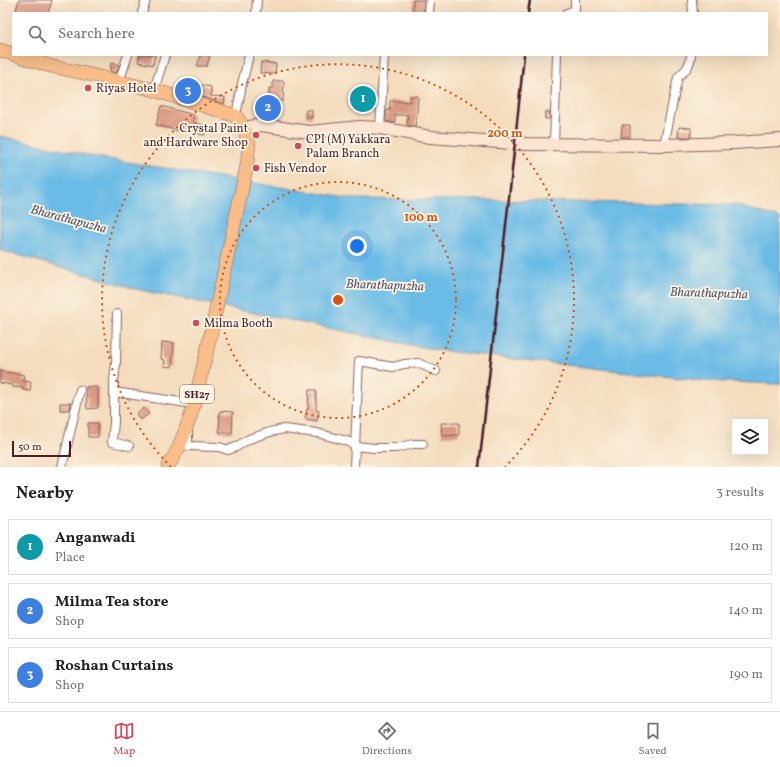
<!DOCTYPE html>
<html lang="en">
<head>
<meta charset="utf-8">
<style>
  :root { --surface:#fff; --page:#f6f6f6; --text:#222; --muted:#767676; --line:#e0e0e0; --accent:#d1495b }
  body { margin:0; font-family:Vollkorn,serif; background:var(--page); color:var(--text) }
  .controls { position:absolute; right:12px; bottom:12px; display:grid; overflow:hidden; border-radius:0px; box-shadow:0 4px 16px #0002 }
  .controls button { width:36px; height:36px; display:grid; place-items:center; padding:0; border:0; border-bottom:1px solid var(--line); background:var(--surface); color:var(--text); font:20px sans-serif }
  .scale { position:absolute; left:12px; bottom:10px; width:59px; box-sizing:border-box; padding-left:4px; border:2px solid #4a1f2b; border-top:0; font-size:11px; line-height:14px; white-space:nowrap; color:#4a1f2b; -webkit-text-stroke:3px #fcf5e5; paint-order:stroke }
  .you { position:absolute; left:357px; top:246px; width:14px; height:14px; margin:-10px; border:3px solid #fff; border-radius:50%; background:#1a73e8; box-shadow:0 0 0 6px #1a73e833 }
  .badge { display:grid; place-items:center; width:26px; height:26px; border-radius:50%; background:var(--accent); color:#fff; font-size:13px; font-weight:700 }
  .pin { position:absolute; translate:-50% -50%; border:2px solid #fff; box-shadow:0 1px 4px #0006 }
  .list { margin:0; padding:0; list-style:none }
  h2 { display:flex; justify-content:space-between; align-items:center; height:52px; margin:0; padding:0 16px; font-size:17px }
  h2 small { font-size:13px; font-weight:400; color:var(--muted) }
  .list li { display:grid; grid-template-columns:26px 1fr auto; gap:12px; align-items:center; box-sizing:border-box; height:56px; margin:0 8px 8px; padding:0 8px; border:1px solid var(--line); border-radius:0px }
  .list b { display:block; font-size:15px; white-space:nowrap }
  .list p { margin:0; font-size:13px; white-space:nowrap; color:var(--muted) }
  .list em { font-size:13px; font-style:normal; color:var(--muted) }
  .icon { flex:none; width:22px; height:22px; fill:none; stroke:currentColor; stroke-width:2; stroke-linecap:round; stroke-linejoin:round }
  .map { position:relative; flex:none; width:780px; height:467px; overflow:hidden }
  .search { position:absolute; background:var(--surface); box-shadow:0 4px 16px #0002; left:12px; right:12px; top:12px; height:44px; display:flex; align-items:center; gap:10px; box-sizing:border-box; padding:0 14px; border-radius:0px; color:var(--muted); font-size:15px }
  .sheet { height:244px; background:var(--surface) }
  nav { display:flex; justify-content:space-around; align-items:center; box-sizing:border-box; height:56px; border-top:1px solid var(--line); background:var(--surface); font-size:11px; color:var(--muted) }
  nav a { display:grid; justify-items:center; gap:2px }
  nav .on { color:var(--accent) }
  .map>svg:first-child { display:block }
  .water { fill:#6bbbe6; stroke:#5a6d88 }
  .building { fill:#da9a82 }
  .lines { fill:none; stroke-linecap:round; stroke-linejoin:round }
  .street-casing { stroke:#86615e; stroke-width:10 }
  .secondary-casing { stroke:#86615e; stroke-width:14 }
  .primary-casing { stroke:#86615e; stroke-width:14 }
  .street { stroke:#fff; stroke-width:8 }
  .secondary { stroke:#fce5d0; stroke-width:12 }
  .primary { stroke:#f8bd89; stroke-width:13 }
  .rail { stroke:#4a1f2b; stroke-width:2.5 }
  .ring { fill:none; stroke:#d8530f; stroke-width:2; stroke-dasharray:2 4 }
  .poi-dot { fill:#d1495b; stroke:#fcf5e5; stroke-width:1.5 }
  .labels { text-anchor:middle; stroke-width:3.5; stroke-linejoin:round; paint-order:stroke }
  .shield { fill:#fcf5e5; stroke:#7f5f63; stroke-width:1 }
  .shield-label { font-size:11px; font-weight:bold; fill:#4a1f2b }
  .poi-label { font-size:12px; fill:#4a1f2b; stroke:#fcf5e5; text-anchor:start }
  .water-label { font-size:13px; font-style:italic; fill:#56566c; stroke:#fcf5e5 }
  .centre { fill:#d8530f; stroke:#fcf5e5; stroke-width:2 }
  .ring-label { font-size:12px; text-anchor:middle; font-weight:bold; fill:#d8530f; stroke:#fcf5e5; stroke-width:3.5; stroke-linejoin:round; paint-order:stroke }
</style>
</head>
<body>
<div class="map">
<svg width="780" height="467" viewBox="0 0 780 467">
  <rect width="100%" height="100%" fill="#fcf5e5"/>
  <filter id="ink" filterUnits="userSpaceOnUse"><feTurbulence type="fractalNoise" baseFrequency=".025" numOctaves="2"/><feDisplacementMap in="SourceGraphic" scale="8" xChannelSelector="R" yChannelSelector="G"/><feConvolveMatrix kernelMatrix="1 2 1 2 8 2 1 2 1" color-interpolation-filters="sRGB"/></filter>
  <filter id="wash" filterUnits="userSpaceOnUse"><feTurbulence type="fractalNoise" baseFrequency=".012" numOctaves="4" result="noise"/><feDisplacementMap in="SourceGraphic" scale="16" xChannelSelector="R" yChannelSelector="G"/><feGaussianBlur stdDeviation="0.9" result="paint"/><feColorMatrix in="noise" values="0 0 0 0 0 0 0 0 0 0 0 0 0 0 0 0 0 1.4 0 .05"/><feComposite in="paint" operator="in"/></filter>
  <g filter="url(#wash)">
    <rect width="100%" height="100%" fill="#f4dcbd"/>
    <path class="water" d="M0,136L96,157L352,199L476,200L735,205L780,218V384L707,381L437,350L140,290L0,250Z"/>
    <g id="blocks">
      <path class="building" d="M19,0H52L48,13H15Z
        M413,0H424L423,13H413Z
        M140,55H155L153,65L138,62Z
        M201,55H210L207,66H197Z
        M261,62L276,64L275,74L260,73Z
        M111,63L119,65L116,73L110,71Z
        M273,81H284L283,101H277L275,118L260,115L261,100L269,101V88H273Z
        M197,84L211,87V96L225,97L224,104L193,94Z
        M365,92L371,103L360,106L356,95Z
        M410,96H418L417,113L415,126L407,125L408,115H395V123L386,121L387,110H390V101L410,102Z
        M161,106L194,115L192,122L206,126L204,135L191,132L192,128L181,125L179,131L156,125Z
        M306,110H312V118L306,117Z
        M545,112H550L549,119H545Z
        M622,125H630V137H621Z
        M679,127L691,128V137H678Z
        M162,342L174,343L172,367L164,366L165,360L161,359Z
        M0,371L24,375L23,381L31,382L30,391L23,390V388L12,387V385L0,383Z
        M86,387H98V408L87,409Z
        M309,390H316V410L319,411L317,421L305,419L307,409H308Z
        M60,403H71L70,410H60Z
        M144,408L149,414L140,420L136,414Z
        M220,411L233,412L232,433L219,432Z
        M88,423H98V437H88Z
        M441,423H459V435L442,436Z"/>
    </g>
  </g>
  <g filter="url(#ink)">
    <use href="#blocks" fill-opacity="0" stroke="#86615e" stroke-width="1"/>
    <g class="lines">
      <g class="street-casing">
        <path id="street" d="M692,0L693,13
          M142,13L146,0
          M256,13L257,0
          M429,13L430,0
          M567,13L575,10V0
          M119,82L128,55
          M154,90L165,55
          M236,116L242,84L249,55
          M380,128L384,55
          M554,144L557,55
          M664,145L678,77C686,70 690,66 691,55
          M117,314L116,362L114,381V422L112,442L129,446
          M114,392L194,404
          M188,432V446L219,447L228,450L236,447L249,439L270,432L284,429L317,433L347,441L355,446L374,448H396L413,444H423
          M62,467L80,390
          M354,467L359,361L393,367L404,364L418,363L436,371"/>
      </g>
      <g class="secondary-casing">
        <path id="secondary" d="M244,128L261,125L309,132L360,127L380,128L430,137L525,144L664,145L734,143L780,140"/>
      </g>
      <g class="primary-casing">
        <path id="primary" d="M0,50L13,54
          M16,55L50,66L101,77L154,90L236,116L243,127L249,144L247,165L207,351L194,404L191,415L179,447L168,467"/>
      </g>
      <use href="#street" class="street"/>
      <use href="#secondary" class="secondary"/>
      <use href="#primary" class="primary"/>
      <path class="rail" d="M528,13L530,0
        M479,467L511,180L524,55"/>
    </g>
  </g>
  <g class="ring">
    <circle cx="338" cy="300" r="118"/>
    <path d="M171 467A236 236 0 1 1 505 467"/>
  </g>
  <g class="poi-dot">
    <circle cx="88" cy="88" r="4"/>
    <circle cx="256" cy="135" r="4"/>
    <circle cx="298" cy="146" r="4"/>
    <circle cx="256" cy="168" r="4"/>
    <circle cx="196" cy="323" r="4"/>
  </g>
  <g class="labels">
    <rect class="shield" x="180" y="385" width="34" height="18" rx="3"/>
    <g class="shield-label">
      <text x="197" y="398">SH27</text>
    </g>
    <g class="poi-label">
      <text x="96" y="92">Riyas Hotel</text>
      <text x="248" y="132" text-anchor="end">Crystal Paint<tspan x="248" dy="14">and Hardware Shop</tspan></text>
      <text x="306" y="143">CPI (M) Yakkara<tspan x="306" dy="14">Palam Branch</tspan></text>
      <text x="264" y="172">Fish Vendor</text>
      <text x="204" y="327">Milma Booth</text>
    </g>
    <g class="water-label">
      <text transform="translate(69 218) rotate(15)" y="5">Bharathapuzha</text>
      <text transform="translate(385 284) rotate(2)" y="5">Bharathapuzha</text>
      <text transform="translate(709 292) rotate(2)" y="5">Bharathapuzha</text>
    </g>
  </g>
  <circle cx="338" cy="300" r="6" class="centre"/>
  <g class="ring-label">
    <text x="505" y="137">200 m</text>
    <text x="421" y="221">100 m</text>
  </g>
</svg>
<div class="controls">
<button><svg class="icon" aria-label="layers" viewBox="0 0 24 24"><path d="M12 4l9 5-9 5-9-5zM3 14l9 5 9-5"/></svg></button>
</div>
<div class="scale">50 m</div>
<div class="you"></div>
<div class="pin badge" style="left:363px;top:99px;background:#0f9aa8">1</div>
<div class="pin badge" style="left:268px;top:108px;background:#3f7fe0">2</div>
<div class="pin badge" style="left:188px;top:91px;background:#3f7fe0">3</div>
<div class="search"><svg class="icon" aria-label="search" viewBox="0 0 24 24"><circle cx="10" cy="10" r="6"/><path d="M15 15l6 6"/></svg>Search here</div>
</div>
<section class="sheet">
<h2>Nearby<small>3 results</small></h2>
<ul class="list">
<li><span class="badge" style="background:#0f9aa8">1</span><div><b>Anganwadi</b><p>Place</p></div><em>120 m</em></li>
<li><span class="badge" style="background:#3f7fe0">2</span><div><b>Milma Tea store</b><p>Shop</p></div><em>140 m</em></li>
<li><span class="badge" style="background:#3f7fe0">3</span><div><b>Roshan Curtains</b><p>Shop</p></div><em>190 m</em></li>
</ul>
</section>
<nav>
<a class="on"><svg class="icon" aria-label="map" viewBox="0 0 24 24"><path d="M3 6l6-2 6 2 6-2v14l-6 2-6-2-6 2zM9 4v14M15 6v14"/></svg>Map</a>
<a><svg class="icon" aria-label="directions" viewBox="0 0 24 24"><path d="M12 3l9 9-9 9-9-9zM9 14v-3h6M13 9l2 2-2 2"/></svg>Directions</a>
<a><svg class="icon" aria-label="saved" viewBox="0 0 24 24"><path d="M7 4h10v16l-5-4-5 4z"/></svg>Saved</a>
</nav>
</body>
</html>
